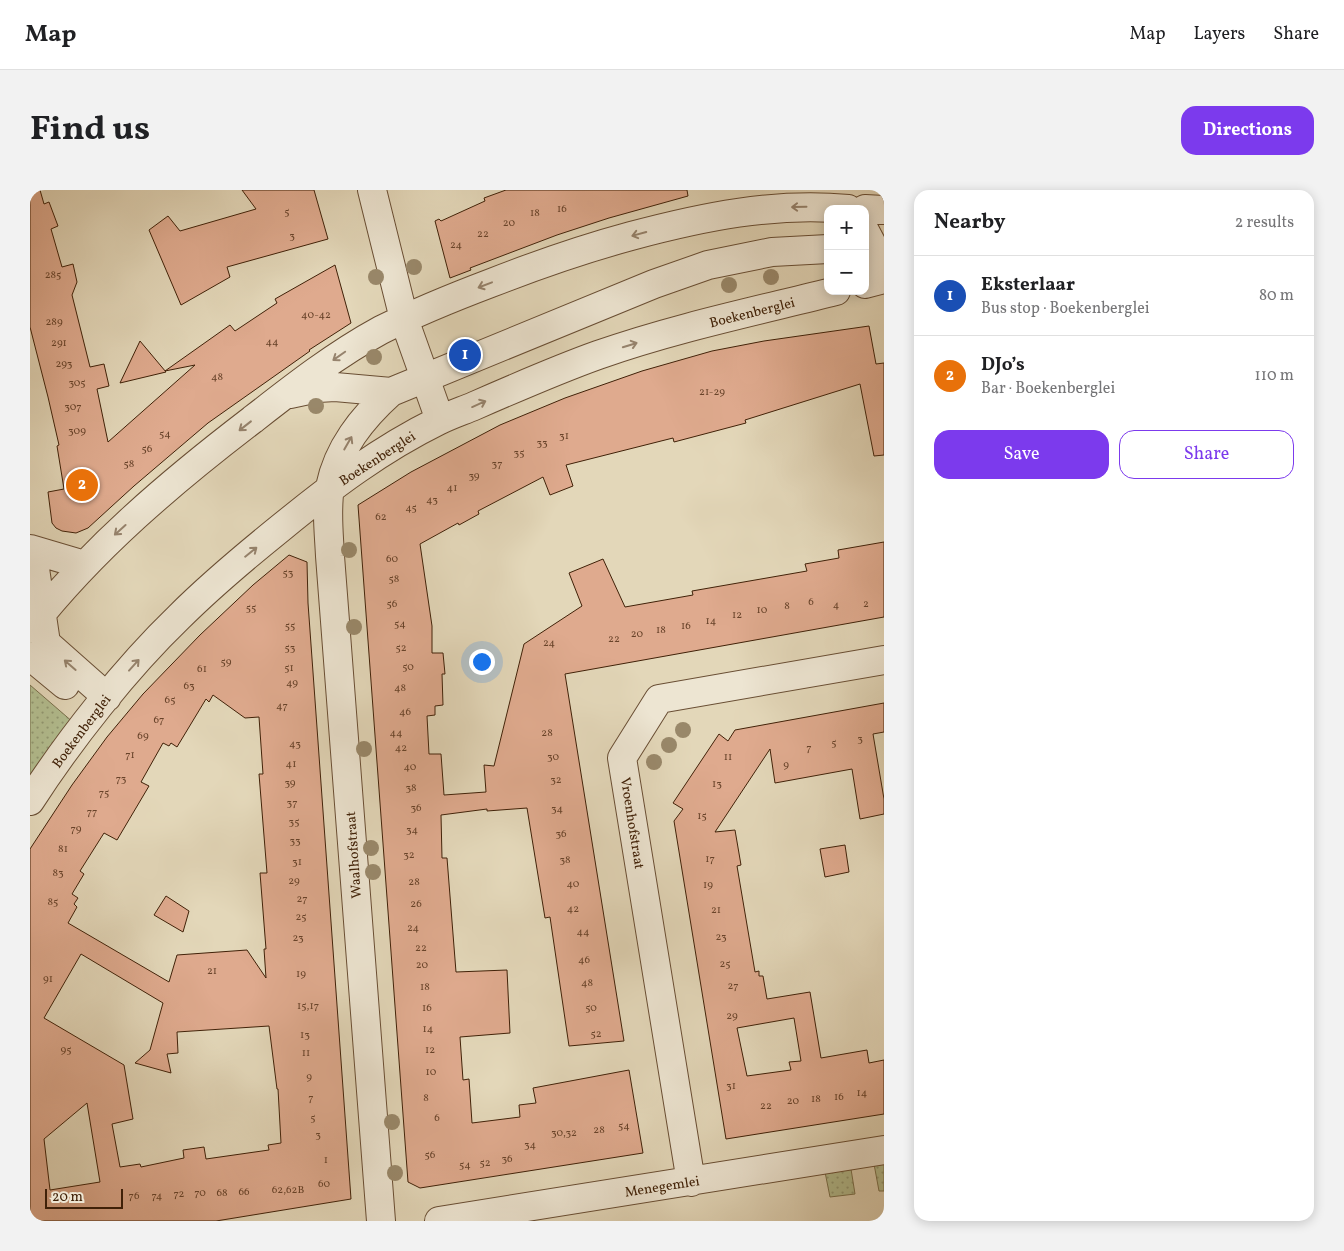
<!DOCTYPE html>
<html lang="en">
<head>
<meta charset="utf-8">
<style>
  :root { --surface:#fff; --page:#f2f2f2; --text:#202124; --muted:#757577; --line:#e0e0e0; --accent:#7c3aed }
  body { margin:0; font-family:Vollkorn,serif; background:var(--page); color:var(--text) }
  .controls { position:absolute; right:15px; top:15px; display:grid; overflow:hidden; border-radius:10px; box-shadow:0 2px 12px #0003 }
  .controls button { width:45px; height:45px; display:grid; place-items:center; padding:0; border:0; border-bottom:1px solid var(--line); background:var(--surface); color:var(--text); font:25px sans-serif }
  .scale { position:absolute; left:15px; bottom:12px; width:78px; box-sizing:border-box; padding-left:5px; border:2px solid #402108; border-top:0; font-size:14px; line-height:18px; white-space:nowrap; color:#402108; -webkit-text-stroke:4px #ede5d2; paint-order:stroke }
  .you { position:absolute; left:451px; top:471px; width:18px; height:18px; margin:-12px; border:4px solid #fff; border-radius:50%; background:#1a73e8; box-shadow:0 0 0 8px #1a73e833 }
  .badge { display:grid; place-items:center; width:32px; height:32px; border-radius:50%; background:var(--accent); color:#fff; font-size:16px; font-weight:700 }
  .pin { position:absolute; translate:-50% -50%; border:2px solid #fff; box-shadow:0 1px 5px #0006 }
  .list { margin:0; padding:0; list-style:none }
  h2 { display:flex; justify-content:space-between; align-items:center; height:65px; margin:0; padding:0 20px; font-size:21px }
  h2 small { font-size:16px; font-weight:400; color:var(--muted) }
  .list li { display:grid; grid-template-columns:32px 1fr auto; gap:15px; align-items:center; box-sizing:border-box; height:80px; padding:0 20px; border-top:1px solid var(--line) }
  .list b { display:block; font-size:19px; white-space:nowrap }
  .list p { margin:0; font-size:16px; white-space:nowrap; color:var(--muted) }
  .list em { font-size:16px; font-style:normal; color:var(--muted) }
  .actions { display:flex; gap:10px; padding:15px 20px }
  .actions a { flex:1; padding:11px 0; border:1px solid var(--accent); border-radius:15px; text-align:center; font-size:18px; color:var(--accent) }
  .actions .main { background:var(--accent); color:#fff }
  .map { position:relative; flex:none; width:854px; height:1031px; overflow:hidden; border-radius:15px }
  header { display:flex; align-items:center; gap:30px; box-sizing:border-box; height:70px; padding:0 25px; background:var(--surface); border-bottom:1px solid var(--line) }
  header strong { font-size:24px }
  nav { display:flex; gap:28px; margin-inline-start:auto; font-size:18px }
  .intro { display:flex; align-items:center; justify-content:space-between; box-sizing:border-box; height:120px; padding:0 30px }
  h1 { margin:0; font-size:35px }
  .button { padding:12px 22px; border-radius:15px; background:var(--accent); color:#fff; font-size:18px; font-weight:700 }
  main { display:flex; gap:30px; padding:0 30px }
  aside { flex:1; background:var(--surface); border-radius:15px; box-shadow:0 2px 12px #0003 }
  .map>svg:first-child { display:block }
  .grass { fill:url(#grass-dots); stroke:#7a704c }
  .building { fill:#dfaa8e; stroke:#402108; fill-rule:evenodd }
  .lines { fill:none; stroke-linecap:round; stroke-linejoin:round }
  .minor-casing { stroke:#694e34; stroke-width:30 }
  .minor { stroke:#ede5d2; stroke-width:28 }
  .tree { fill:#99886a }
  .oneway { stroke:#96836d }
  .labels { text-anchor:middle; stroke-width:4; stroke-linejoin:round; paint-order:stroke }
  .number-label { font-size:11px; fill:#68432a }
  .street-label { font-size:14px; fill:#402108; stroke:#ede5d2 }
</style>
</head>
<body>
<header>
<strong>Map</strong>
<nav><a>Map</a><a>Layers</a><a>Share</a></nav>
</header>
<div class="intro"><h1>Find us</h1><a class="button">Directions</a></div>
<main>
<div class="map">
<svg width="854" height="1031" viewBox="0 0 854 1031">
  <defs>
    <pattern id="grass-dots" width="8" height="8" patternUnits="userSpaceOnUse" patternTransform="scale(1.25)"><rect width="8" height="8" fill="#b3be90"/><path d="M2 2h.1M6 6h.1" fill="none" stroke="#939a74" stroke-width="1.8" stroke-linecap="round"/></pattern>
  </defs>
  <rect width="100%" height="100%" fill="#e3d7b9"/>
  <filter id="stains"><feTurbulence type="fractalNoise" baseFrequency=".004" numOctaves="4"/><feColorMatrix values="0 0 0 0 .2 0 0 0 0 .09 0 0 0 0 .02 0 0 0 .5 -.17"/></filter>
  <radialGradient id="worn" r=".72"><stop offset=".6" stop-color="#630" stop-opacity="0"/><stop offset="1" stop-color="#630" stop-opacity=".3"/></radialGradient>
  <path class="grass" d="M0,495L44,533L0,592Z
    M854,973V1001H849L844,974Z
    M821,979L825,1004L800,1007L795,982Z"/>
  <path class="building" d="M0,0H10L14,14L19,12L28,36L21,39L32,77L43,74L47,92L42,105L60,177L74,174L79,196L67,199L78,252L165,175L135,181L200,135L205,141L247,113L245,109L305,75L321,133L279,160L280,161L178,233L104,296L58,338L46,343L32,341L26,338L22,333L18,302L34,299L27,256L29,255L18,207L0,137Z
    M212,0H284L298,49L197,77L200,87L151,115L119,40L138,26L150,41L226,19Z
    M476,0H657L658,6L579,28L527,45L440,78L441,80L420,88L405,31L409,29L411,31L455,11L454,8Z
    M839,136L846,174L854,173V265L844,266L830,194L715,230L716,233L644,252L643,248L536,275L543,296L520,305L513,287L448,321L449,324L429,335L428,333L390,354L402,436V463H413L415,484H412L413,515L405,516V525L397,526L399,564H411L414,605L456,602L454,575L464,576L494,454L552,416L539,383L573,369L595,417L663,405L662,401L777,381L775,374L809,368L808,360L854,352V427L535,484L594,851L539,856L520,727L515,728L497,618L457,621V619L411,625L412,668H417L426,782L477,780L480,843L430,847L433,890L439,889L442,933L490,927L489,915L506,913L503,898L599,880L613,963L390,998L378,992L328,315L381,282L470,235L535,208L612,181L682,161L734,151Z
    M110,151L136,182L90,193Z
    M259,365L277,372L278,413L321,1009L186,1031H0V659L42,595L77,547L113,504L170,445L223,395ZM183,505L215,528L229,527L233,584H229L237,683H230L236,759H234L236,788L217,760L147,765L139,792L38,733L47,717L44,714L48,708L42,704L54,684L50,681L74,643L87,650L119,596L111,592L133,553L139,556L141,553L147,557L176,509L179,512ZM51,764L133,813L120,860L105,873L141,883L137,864L148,863L147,842L239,836L247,899H248L251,953L238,955L239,960L176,969L174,957L153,960L154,968L111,977L110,974L90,977L82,934L103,929L94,875L14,828ZM57,913L70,992L20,1000L14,949Z
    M854,513V542L843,544L854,609V624L830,629L822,579L745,593L740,559L685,642L705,640L711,675L707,676L725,782L729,781V786H733L737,809L780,802L791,868L837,860L839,873L854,870V924L696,949L644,631L653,619L643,613L689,544L698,551L705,540ZM764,828L771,871L759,872L761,880L717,886L707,838Z
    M815,655L819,682L795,687L790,659Z
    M136,706L159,721L153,742L124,725Z"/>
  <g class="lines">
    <g class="minor-casing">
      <path id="minor" d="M342,0L374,129L410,230
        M835,19L854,20
        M835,41L854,77
        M835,94L854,89
        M260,204L288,198L305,197L361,202
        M0,359L54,375
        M0,367L4,372L16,453L77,507
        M0,438C63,358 141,292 222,230C263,198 305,165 351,140C387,122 424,107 461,93C507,75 553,59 601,46C672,27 744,12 818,19
        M0,466L35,495
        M0,611C40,549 96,478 149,427C182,394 217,365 253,336C302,296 351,259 408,231C420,225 432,221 444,216C485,198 526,180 568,165C645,138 726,121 806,101
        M661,992L592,568L629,509L854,470
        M351,1031L300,366C299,344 296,320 300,297C308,258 332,228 361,202L624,94L678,75L742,62L798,59
        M409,1031L854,960"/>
    </g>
    <use href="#minor" class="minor"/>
  </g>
  <g class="tree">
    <circle cx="384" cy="77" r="8"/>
    <circle cx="346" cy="87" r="8"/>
    <circle cx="741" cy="87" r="8"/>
    <circle cx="699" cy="95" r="8"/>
    <circle cx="344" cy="167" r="8"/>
    <circle cx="286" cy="216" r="8"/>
    <circle cx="319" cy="360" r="8"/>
    <circle cx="324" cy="437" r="8"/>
    <circle cx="653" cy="540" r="8"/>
    <circle cx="639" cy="555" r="8"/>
    <circle cx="334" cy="559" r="8"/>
    <circle cx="624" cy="572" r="8"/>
    <circle cx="341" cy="658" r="8"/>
    <circle cx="343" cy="682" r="8"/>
    <circle cx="362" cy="932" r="8"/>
    <circle cx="365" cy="983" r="8"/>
  </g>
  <defs><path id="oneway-shaft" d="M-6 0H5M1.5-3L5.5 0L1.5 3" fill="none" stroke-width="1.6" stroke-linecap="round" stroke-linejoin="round" transform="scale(1.25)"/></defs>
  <g class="oneway">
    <use href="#oneway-shaft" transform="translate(769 17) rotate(179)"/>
    <use href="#oneway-shaft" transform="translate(609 44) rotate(165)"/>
    <use href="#oneway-shaft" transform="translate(455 95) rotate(159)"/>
    <use href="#oneway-shaft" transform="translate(600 155) rotate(-17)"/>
    <use href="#oneway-shaft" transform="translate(309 166) rotate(145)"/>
    <use href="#oneway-shaft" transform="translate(449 214) rotate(-24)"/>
    <use href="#oneway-shaft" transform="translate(215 236) rotate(142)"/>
    <use href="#oneway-shaft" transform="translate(318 253) rotate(-60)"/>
    <use href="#oneway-shaft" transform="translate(90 340) rotate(138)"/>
    <use href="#oneway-shaft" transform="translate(221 362) rotate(-39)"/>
    <use href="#oneway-shaft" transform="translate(40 475) rotate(-139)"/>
    <use href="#oneway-shaft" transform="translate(104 475) rotate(-48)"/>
  </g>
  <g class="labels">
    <g class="number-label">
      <text x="532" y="22">16</text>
      <text x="257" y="25">5</text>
      <text x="505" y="26">18</text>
      <text x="479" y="36">20</text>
      <text x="453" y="47">22</text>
      <text x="262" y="49">3</text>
      <text x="426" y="58">24</text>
      <text x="23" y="88">285</text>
      <text x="286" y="128">40-42</text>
      <text x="24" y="135">289</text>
      <text x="242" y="155">44</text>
      <text x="29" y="156">291</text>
      <text x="34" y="177">293</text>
      <text x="187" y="190">48</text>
      <text x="47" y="196">305</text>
      <text x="682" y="205">21-29</text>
      <text x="43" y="220">307</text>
      <text x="47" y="244">309</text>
      <text x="135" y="247">54</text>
      <text x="534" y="249">31</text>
      <text x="512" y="256">33</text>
      <text x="117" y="262">56</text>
      <text x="489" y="266">35</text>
      <text x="99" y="277">58</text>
      <text x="467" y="277">37</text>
      <text x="444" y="289">39</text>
      <text x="422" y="301">41</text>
      <text x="402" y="313">43</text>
      <text x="381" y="321">45</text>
      <text x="351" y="330">62</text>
      <text x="362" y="372">60</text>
      <text x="258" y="386">53</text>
      <text x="364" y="392">58</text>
      <text x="781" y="415">6</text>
      <text x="362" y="417">56</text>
      <text x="836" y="417">2</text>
      <text x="806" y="418">4</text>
      <text x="757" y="419">8</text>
      <text x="221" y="421">55</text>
      <text x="732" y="423">10</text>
      <text x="707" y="428">12</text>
      <text x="681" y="434">14</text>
      <text x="370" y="437">54</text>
      <text x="260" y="439">55</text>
      <text x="656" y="439">16</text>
      <text x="631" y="443">18</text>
      <text x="607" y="447">20</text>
      <text x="584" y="452">22</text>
      <text x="519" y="456">24</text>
      <text x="260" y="461">53</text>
      <text x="371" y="461">52</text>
      <text x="196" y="475">59</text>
      <text x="378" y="480">50</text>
      <text x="259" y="481">51</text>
      <text x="172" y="482">61</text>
      <text x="262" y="496">49</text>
      <text x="159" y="499">63</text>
      <text x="370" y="501">48</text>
      <text x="140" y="513">65</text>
      <text x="252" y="519">47</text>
      <text x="375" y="525">46</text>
      <text x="129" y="533">67</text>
      <text x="366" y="546">44</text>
      <text x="517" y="546">28</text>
      <text x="113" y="549">69</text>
      <text x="830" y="552">3</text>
      <text x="804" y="556">5</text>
      <text x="265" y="557">43</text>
      <text x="371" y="561">42</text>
      <text x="779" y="561">7</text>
      <text x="100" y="568">71</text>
      <text x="523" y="570">30</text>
      <text x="698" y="570">11</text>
      <text x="261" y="577">41</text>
      <text x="756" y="578">9</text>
      <text x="380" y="580">40</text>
      <text x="91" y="592">73</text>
      <text x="526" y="593">32</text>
      <text x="260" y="596">39</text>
      <text x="687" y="597">13</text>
      <text x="381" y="601">38</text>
      <text x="74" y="606">75</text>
      <text x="262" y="616">37</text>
      <text x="386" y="621">36</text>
      <text x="527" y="622">34</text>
      <text x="62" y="625">77</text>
      <text x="672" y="629">15</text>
      <text x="264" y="635">35</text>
      <text x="46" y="642">79</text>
      <text x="382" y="643">34</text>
      <text x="531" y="647">36</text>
      <text x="265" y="654">33</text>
      <text x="33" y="662">81</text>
      <text x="379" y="668">32</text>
      <text x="680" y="672">17</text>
      <text x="535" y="673">38</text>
      <text x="267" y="675">31</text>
      <text x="28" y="686">83</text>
      <text x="264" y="694">29</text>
      <text x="384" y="695">28</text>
      <text x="543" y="697">40</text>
      <text x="678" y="698">19</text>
      <text x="272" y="712">27</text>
      <text x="23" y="715">85</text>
      <text x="386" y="717">26</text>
      <text x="543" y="722">42</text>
      <text x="686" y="723">21</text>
      <text x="271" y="730">25</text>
      <text x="383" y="741">24</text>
      <text x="553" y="745">44</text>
      <text x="691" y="750">23</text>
      <text x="268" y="751">23</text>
      <text x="391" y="761">22</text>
      <text x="554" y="773">46</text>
      <text x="695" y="777">25</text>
      <text x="392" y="778">20</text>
      <text x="182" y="784">21</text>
      <text x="271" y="787">19</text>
      <text x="18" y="792">91</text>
      <text x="557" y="796">48</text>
      <text x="703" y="799">27</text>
      <text x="395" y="800">18</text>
      <text x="278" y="819">15,17</text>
      <text x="397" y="821">16</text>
      <text x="561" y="821">50</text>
      <text x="702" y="829">29</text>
      <text x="398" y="842">14</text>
      <text x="566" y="847">52</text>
      <text x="275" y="848">13</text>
      <text x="36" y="863">95</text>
      <text x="400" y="863">12</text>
      <text x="276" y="866">11</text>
      <text x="401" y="885">10</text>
      <text x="279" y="890">9</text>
      <text x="701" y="899">31</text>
      <text x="832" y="906">14</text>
      <text x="809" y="910">16</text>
      <text x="281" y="911">7</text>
      <text x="396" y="911">8</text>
      <text x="786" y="912">18</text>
      <text x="763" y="914">20</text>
      <text x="736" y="919">22</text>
      <text x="283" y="931">5</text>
      <text x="407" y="931">6</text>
      <text x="594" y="939">54</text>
      <text x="569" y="943">28</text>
      <text x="534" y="946">30,32</text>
      <text x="288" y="948">3</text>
      <text x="500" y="958">34</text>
      <text x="400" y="968">56</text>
      <text x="477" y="972">36</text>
      <text x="296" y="973">1</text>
      <text x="455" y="976">52</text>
      <text x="435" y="978">54</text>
      <text x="294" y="997">60</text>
      <text x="258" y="1003">62,62B</text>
      <text x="214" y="1005">66</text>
      <text x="170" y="1006">70</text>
      <text x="192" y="1006">68</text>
      <text x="149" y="1007">72</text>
      <text x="104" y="1009">76</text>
      <text x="127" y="1009">74</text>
    </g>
    <g class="street-label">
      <text transform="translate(722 122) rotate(-14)" y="5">Boekenberglei</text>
      <text transform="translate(347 268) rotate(-33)" y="5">Boekenberglei</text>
      <text transform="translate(51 541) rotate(-53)" y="5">Boekenberglei</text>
      <text transform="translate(603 633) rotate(81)" y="5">Vroenhofstraat</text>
      <text transform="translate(323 665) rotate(-94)" y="5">Waalhofstraat</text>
      <text transform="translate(632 996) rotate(-9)" y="5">Menegemlei</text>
    </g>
  </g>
  <rect width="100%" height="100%" filter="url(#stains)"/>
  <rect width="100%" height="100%" fill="url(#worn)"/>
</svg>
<div class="controls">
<button>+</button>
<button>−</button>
</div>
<div class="scale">20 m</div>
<div class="you"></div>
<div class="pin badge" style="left:435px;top:165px;background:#1a4fb4">1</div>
<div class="pin badge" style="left:52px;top:295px;background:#e8710a">2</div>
</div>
<aside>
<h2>Nearby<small>2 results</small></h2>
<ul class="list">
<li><span class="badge" style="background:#1a4fb4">1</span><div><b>Eksterlaar</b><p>Bus stop · Boekenberglei</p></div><em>80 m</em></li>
<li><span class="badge" style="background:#e8710a">2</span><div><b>DJo’s</b><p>Bar · Boekenberglei</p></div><em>110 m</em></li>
</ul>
<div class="actions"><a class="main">Save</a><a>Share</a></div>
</aside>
</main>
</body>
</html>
